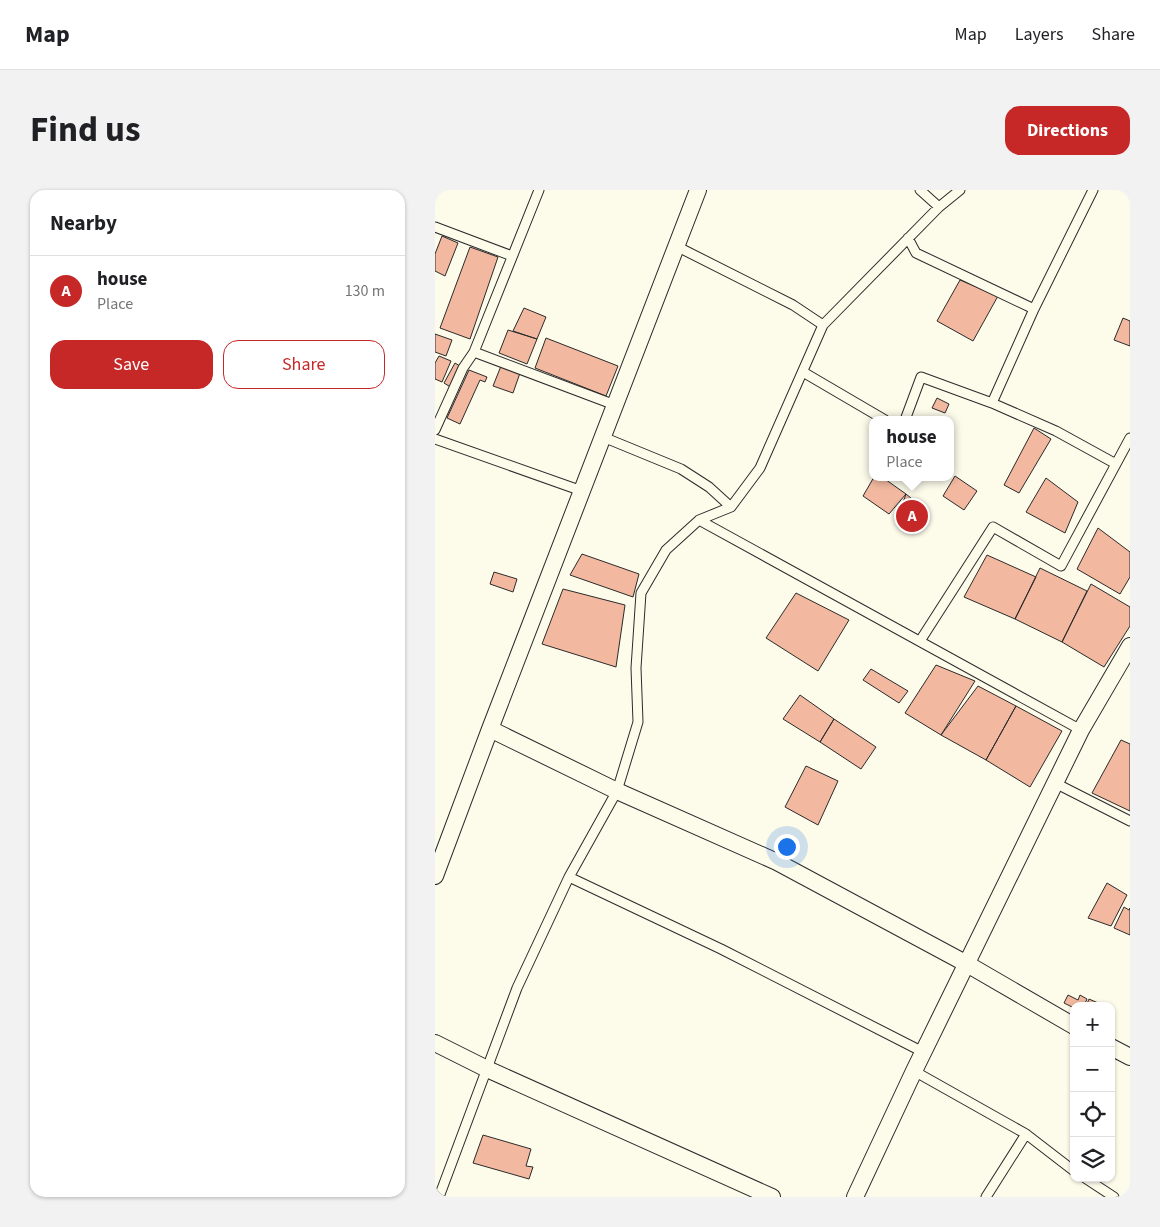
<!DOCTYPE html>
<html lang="en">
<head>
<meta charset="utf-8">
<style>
  :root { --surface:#fff; --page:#f2f2f2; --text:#202124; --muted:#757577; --line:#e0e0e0; --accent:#c62828 }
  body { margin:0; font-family:"Source Sans 3",sans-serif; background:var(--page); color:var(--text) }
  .controls { position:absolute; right:15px; bottom:15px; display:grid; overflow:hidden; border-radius:10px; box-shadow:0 1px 4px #0004 }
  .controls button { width:45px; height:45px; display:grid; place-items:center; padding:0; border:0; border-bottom:1px solid var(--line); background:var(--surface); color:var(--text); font:25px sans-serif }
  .you { position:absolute; left:351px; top:656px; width:18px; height:18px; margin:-12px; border:4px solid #fff; border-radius:50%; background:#1a73e8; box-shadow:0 0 0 8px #1a73e833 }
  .badge { display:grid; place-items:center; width:32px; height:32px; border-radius:50%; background:var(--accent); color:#fff; font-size:16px; font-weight:700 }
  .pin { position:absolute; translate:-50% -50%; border:2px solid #fff; box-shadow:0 1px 5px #0006 }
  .popup { position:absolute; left:434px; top:226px; width:85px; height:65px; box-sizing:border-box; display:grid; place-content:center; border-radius:10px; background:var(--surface); filter:drop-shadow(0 1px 4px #0005); font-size:16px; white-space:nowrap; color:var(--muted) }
  .popup b { font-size:19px; color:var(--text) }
  .popup::after { content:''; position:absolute; left:50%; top:100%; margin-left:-10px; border:10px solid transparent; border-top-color:var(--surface) }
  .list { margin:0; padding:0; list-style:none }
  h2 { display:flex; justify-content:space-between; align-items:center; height:65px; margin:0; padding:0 20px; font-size:21px }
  h2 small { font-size:16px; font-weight:400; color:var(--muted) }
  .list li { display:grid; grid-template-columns:32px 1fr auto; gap:15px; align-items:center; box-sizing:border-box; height:70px; padding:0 20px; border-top:1px solid var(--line) }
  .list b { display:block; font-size:19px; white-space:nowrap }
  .list p { margin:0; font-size:16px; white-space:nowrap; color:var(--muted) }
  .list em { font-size:16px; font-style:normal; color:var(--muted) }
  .actions { display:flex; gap:10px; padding:15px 20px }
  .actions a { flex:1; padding:11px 0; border:1px solid var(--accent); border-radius:15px; text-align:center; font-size:18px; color:var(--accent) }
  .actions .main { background:var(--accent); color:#fff }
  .icon { flex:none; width:28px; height:28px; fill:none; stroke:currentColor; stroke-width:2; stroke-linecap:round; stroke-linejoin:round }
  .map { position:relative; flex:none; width:695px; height:1007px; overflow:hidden; border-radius:15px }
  header { display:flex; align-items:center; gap:30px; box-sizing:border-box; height:70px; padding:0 25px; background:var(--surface); border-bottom:1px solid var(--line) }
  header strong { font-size:24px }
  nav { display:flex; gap:28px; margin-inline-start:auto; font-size:18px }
  .intro { display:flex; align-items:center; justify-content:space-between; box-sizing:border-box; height:120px; padding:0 30px }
  h1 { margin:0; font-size:35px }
  .button { padding:12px 22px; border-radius:15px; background:var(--accent); color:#fff; font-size:18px; font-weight:700 }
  main { display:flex; gap:30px; padding:0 30px }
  aside { flex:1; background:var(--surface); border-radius:15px; box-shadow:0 1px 4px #0004 }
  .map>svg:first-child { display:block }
  .building { fill:#f2b8a0; stroke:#2b2b2b }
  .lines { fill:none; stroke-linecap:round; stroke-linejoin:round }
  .lane-casing { stroke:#2b2b2b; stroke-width:11 }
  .street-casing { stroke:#2b2b2b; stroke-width:18 }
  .lane { stroke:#fdfbea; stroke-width:9 }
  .street { stroke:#fdfbea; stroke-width:16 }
</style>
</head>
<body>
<header>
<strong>Map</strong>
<nav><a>Map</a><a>Layers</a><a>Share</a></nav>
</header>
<div class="intro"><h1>Find us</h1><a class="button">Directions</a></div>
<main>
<aside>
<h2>Nearby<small></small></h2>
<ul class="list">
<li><span class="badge">A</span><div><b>house</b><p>Place</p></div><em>130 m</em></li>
</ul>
<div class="actions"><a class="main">Save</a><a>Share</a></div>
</aside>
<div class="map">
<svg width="695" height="1007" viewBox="0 0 695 1007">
  <rect width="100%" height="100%" fill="#fdfbea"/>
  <path class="building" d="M7,46L23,53L10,86L0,81V64Z
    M35,57L63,67L35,149L5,138Z
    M525,90L563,106L538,151L502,131Z
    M89,118L111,127L102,149L78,141Z
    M688,128L695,131V156L679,150Z
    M73,140L102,149L92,174L64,163Z
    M0,144L17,150L11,166L0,162Z
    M111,148L183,176L171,206L100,178Z
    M4,166L16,171L7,192L0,189V173Z
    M20,173L28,178L17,198L9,193Z
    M66,176L85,183L78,203L58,196Z
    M34,180L52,187L50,192L45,190L25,234L12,228Z
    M502,208L514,214L510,223L497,218Z
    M599,238L616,249L584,303L569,295Z
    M520,286L542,301L529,320L508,306Z
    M439,287H447L471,304L454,324L428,306Z
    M611,288L643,312L630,343L591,322Z
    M471,304L493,322L478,344L462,329Z
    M663,338L695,362V387L685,404L642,379Z
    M147,364L204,384L198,407L135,385Z
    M552,365L601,387L580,429L529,407Z
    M605,378L652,401L627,452L580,429Z
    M59,382L82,389L78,402L55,394Z
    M656,394L695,417V436L669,477L627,452Z
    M128,399L190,415L181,477L107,454Z
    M361,403L414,430L383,481L331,448Z
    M501,475L540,491L506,545L470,523Z
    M436,479L473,501L464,513L428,490Z
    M543,496L581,516L551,570L506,545Z
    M365,505L399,529L385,552L348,529Z
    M581,516L627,541L595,597L551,570Z
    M399,529L441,557L426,579L385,552Z
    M686,550L695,554V621L657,603Z
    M371,576L403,591L383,635L350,617Z
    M672,693L692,705L676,736L653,728Z
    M689,717L694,720L695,718V745L679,738Z
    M633,805L643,810L645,805L652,809L649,816H639V818L629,813Z
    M654,809L670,816H651Z
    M48,945L96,959L91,976L98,977L94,989L38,973Z"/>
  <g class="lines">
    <g class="lane-casing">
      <path id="lane" d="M485,0L504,17
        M0,37L77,66
        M473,48L481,63L599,119
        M241,56L358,115L388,135
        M39,162L180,215
        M368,182L450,230
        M557,213L599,119L658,0
        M470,230L486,187L557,213L621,241L681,274
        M0,240L28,178L39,162L104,0
        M168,247L246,279L274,297L296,317
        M0,249L147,301
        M264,330L646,540
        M485,451L558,337L626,376L695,248
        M620,593L695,631
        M134,687L286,759L488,862
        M479,881L591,944L639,981
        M650,988L679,1007
        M4,1007L82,798L134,687L182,601L203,532L201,478L206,403L231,360L264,330L296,317L325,278L388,135L504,17L525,0
        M551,1007L591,944"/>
    </g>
    <g class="street-casing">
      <path id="street" d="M55,539L182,601L342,672L532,774L639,836
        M0,686L55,539L263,0
        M0,853L52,879L337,1007
        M676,857L695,867
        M420,1007L479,881L646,540L695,456"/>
    </g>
    <use href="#lane" class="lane"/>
    <use href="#street" class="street"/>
  </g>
</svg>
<div class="controls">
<button>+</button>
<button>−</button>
<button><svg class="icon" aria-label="locate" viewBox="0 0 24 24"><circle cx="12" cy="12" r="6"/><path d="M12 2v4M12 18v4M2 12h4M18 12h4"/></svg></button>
<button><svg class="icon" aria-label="layers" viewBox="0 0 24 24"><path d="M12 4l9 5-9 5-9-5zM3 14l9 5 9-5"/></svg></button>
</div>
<div class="you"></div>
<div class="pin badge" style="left:477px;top:326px">A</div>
<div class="popup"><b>house</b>Place</div>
</div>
</main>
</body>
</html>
